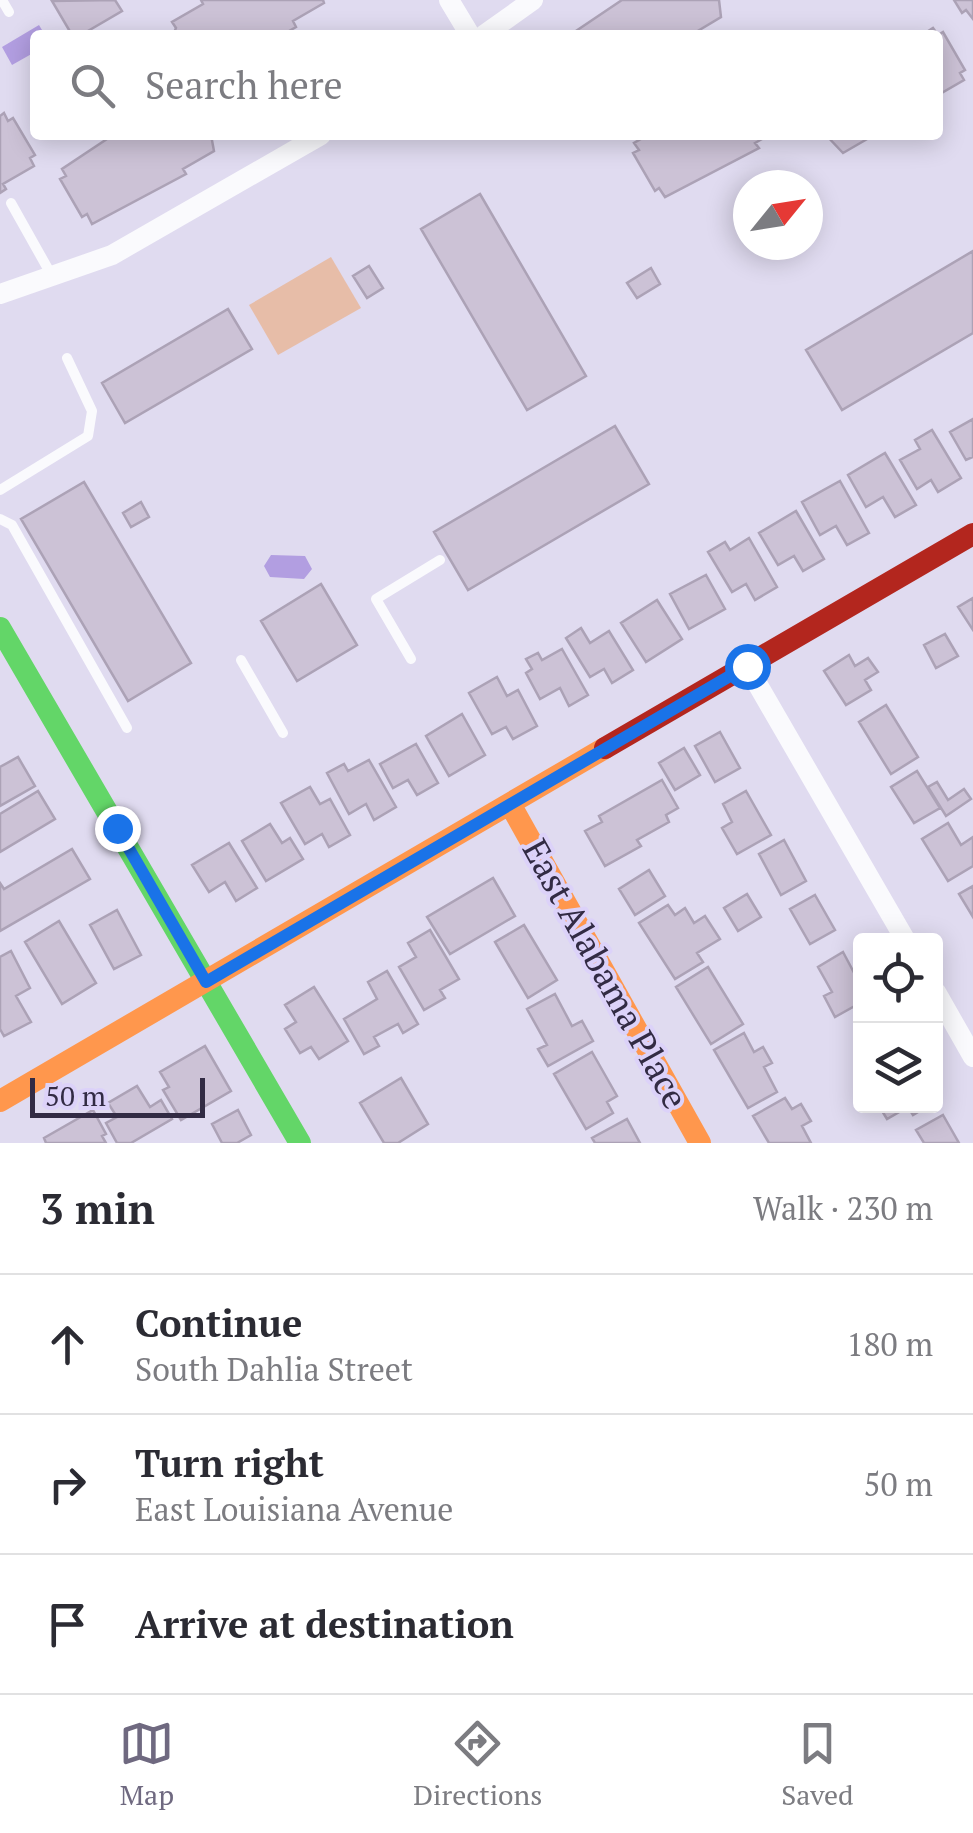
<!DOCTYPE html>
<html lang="en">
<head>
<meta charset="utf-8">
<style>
  :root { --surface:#fff; --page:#f2f2f3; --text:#2b2b33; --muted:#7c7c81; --line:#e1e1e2; --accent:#6f6980 }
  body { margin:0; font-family:"PT Serif",serif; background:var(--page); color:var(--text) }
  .controls { position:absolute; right:30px; bottom:30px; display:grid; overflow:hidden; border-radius:10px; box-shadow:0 5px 25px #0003 }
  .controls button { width:90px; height:90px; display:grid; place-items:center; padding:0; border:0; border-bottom:2px solid var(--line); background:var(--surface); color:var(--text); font:50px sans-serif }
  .compass { position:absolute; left:733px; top:170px; width:90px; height:90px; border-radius:50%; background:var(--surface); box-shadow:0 5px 25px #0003; rotate:60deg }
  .scale { position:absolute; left:30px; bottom:25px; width:175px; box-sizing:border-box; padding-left:10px; border:5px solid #322b44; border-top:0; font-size:28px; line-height:35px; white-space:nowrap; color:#322b44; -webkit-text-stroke:8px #dcd2f9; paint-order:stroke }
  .stop { position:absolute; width:30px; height:30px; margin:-22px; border:8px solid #1a73e8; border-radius:50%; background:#fff }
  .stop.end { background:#1a73e8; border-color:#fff; box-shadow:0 2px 10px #0008 }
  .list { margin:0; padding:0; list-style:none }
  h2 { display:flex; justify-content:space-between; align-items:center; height:130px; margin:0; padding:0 40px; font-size:42px }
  h2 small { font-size:32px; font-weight:400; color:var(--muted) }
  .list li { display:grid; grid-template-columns:65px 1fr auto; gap:30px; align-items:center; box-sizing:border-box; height:140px; padding:0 40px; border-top:2px solid var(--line) }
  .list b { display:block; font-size:38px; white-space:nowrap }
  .list p { margin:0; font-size:32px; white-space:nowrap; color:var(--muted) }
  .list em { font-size:32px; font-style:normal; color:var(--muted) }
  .icon { flex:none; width:55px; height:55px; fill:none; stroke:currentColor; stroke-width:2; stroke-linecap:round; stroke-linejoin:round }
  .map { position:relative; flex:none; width:973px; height:1143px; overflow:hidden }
  .search { position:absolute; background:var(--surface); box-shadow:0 5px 25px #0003; left:30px; right:30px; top:30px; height:110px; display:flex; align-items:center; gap:25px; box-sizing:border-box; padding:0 35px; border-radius:10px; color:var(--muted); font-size:38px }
  .sheet { height:550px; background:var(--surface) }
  nav { display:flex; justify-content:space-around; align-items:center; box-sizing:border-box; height:140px; border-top:2px solid var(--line); background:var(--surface); font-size:28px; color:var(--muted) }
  nav a { display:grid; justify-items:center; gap:5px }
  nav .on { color:var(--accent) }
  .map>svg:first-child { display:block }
  .green { fill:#e7bda8 }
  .water { fill:#b29ee1 }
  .building { fill:#ccc2d6; stroke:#aca2b6; stroke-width:2.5 }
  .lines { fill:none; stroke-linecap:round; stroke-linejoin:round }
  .lane { stroke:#fafafd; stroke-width:10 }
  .street { stroke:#fafafd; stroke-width:20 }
  .fast { stroke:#63d668; stroke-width:22 }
  .slow { stroke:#ff974d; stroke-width:22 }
  .jam { stroke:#b3261e; stroke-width:22 }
  .route { stroke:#1a73e8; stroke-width:12 }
  .labels { text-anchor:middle; stroke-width:8; stroke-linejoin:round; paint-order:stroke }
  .street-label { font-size:35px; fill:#322b44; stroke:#dcd2f9 }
</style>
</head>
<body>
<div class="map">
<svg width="973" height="1143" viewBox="0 0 973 1143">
  <rect width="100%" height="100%" fill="#e0dbf0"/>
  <path class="green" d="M331,257L361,308L278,355L249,305Z"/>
  <path class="water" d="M39,25L45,35H35V52L12,65L2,47Z
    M271,555L305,556L312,569L304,579L270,577L264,566Z"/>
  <path class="building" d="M115,0L122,11L81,35H72L52,1Z
    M201,0H323L324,3L293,21L296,27L282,35H173L176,28L172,22L203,4Z
    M622,0H719L721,17L691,35H570Z
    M954,0H973V19L966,10L962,13Z
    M933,28L938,35L943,32L965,70L960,73L964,80L938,95V35H922Z
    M4,113L8,121L13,118L35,155L30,158L34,166L3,184L6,189L0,193V116Z
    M113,135H211L214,151L183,169L186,174L92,224L87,214L82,217L60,179L66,176L62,169Z
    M648,135H769L755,143L759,148L665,197L659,188L655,191L633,153L639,150L634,143Z
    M826,135H874L843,153Z
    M480,194L586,376L527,410L421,229Z
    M973,251V333L842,410L806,350Z
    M369,266L383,288L367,298L353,276Z
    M651,268L660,284L637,298L627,283Z
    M228,309L252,349L125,423L102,383Z
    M973,419V457L966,460L950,432Z
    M615,426L649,484L468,590L434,532Z
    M932,430L961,478L938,492L931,480L917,489L900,460L920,449L915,440Z
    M885,453L916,505L895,517L883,497L866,507L848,475Z
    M840,481L869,533L847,545L836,526L820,535L802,502Z
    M84,482L191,663L128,701L21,519Z
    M141,502L149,517L131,527L123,513Z
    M796,511L824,559L803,571L794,556L778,565L759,533Z
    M749,538L777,587L755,600L746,584L732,592L708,552L725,542L730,550Z
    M706,575L725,609L689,629L670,594Z
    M321,584L357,645L297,681L261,621Z
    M973,598V630L958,607Z
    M657,600L682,639L646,662L621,623Z
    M581,628L590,643L609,631L633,670L612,683L604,669L590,677L566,638Z
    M945,634L958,656L936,668L924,645Z
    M562,649L588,695L569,706L560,688L540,699L526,673L532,669L526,659L538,653L542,660Z
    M849,655L855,666L868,658L878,672L865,680L871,690L846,705L824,671Z
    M497,677L507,696L518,690L537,726L513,739L506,727L492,734L469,693Z
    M886,705L918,757L891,774L859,722Z
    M462,714L485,755L449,776L426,736Z
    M720,732L740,768L715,782L695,746Z
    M416,744L438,783L417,795L408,780L393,788L380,764Z
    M684,748L700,775L675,790L659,763Z
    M18,757L35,786L0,806V767Z
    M369,760L396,807L374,820L366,804L349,814L327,773L344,764L348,771Z
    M917,771L940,808L914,823L891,787Z
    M662,780L678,808L666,815L669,822L637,840L641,846L605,866L585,831L602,822L599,816Z
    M937,782L948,800L964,789L971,799L946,816L928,787Z
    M310,787L320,804L330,799L350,835L329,847L322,834L305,844L281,803Z
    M38,791L55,819L0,852V814Z
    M746,791L771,835L737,854L722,828L732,822L723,804Z
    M948,823L961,845L973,837V866L948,881L922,839Z
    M270,824L282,843L290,838L303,859L266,881L242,841Z
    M784,840L806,881L781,895L759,854Z
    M229,843L257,888L236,901L225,882L209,892L192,865Z
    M72,849L90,879L0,931V883L4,889Z
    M649,870L665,896L635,915L619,889Z
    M493,878L515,916L450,954L427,917Z
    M973,886V917L959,894Z
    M747,894L761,917L738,931L724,908Z
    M815,895L835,930L810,944L790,909Z
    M668,905L675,915L685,908L694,923L705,916L720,939L697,953L703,962L675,979L639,923Z
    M117,910L141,955L114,969L90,925Z
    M59,921L96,983L62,1004L25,942Z
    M524,925L557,980L528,998L495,942Z
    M430,930L459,979L440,990L445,998L424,1010L399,967L416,957L408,943Z
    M11,951L30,988L16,996L31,1022L4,1036L0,1029V957Z
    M843,952L860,984V1003L835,1017L824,996L832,992L818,967Z
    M708,967L743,1024L711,1044L676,987Z
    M387,971L418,1024L403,1033L398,1024L374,1037L379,1046L364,1054L344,1019L377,999L368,982Z
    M314,987L348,1041L319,1059L311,1047L300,1053L285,1029L296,1022L285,1005Z
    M555,994L572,1026L582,1021L593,1041L548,1066L538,1049L547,1045L527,1009Z
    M744,1033L754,1052L763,1047L772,1063L764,1067L777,1092L748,1108L714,1050Z
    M205,1046L231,1091L181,1120L163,1090L169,1087L160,1072Z
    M592,1052L617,1096L607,1102L613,1113L586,1129L554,1074Z
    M401,1078L428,1124L398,1143H384L360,1103Z
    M137,1086L150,1107L161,1100L172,1119L131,1143H117L106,1123L117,1117L108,1103Z
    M785,1098L792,1109L801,1104L811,1121L802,1126L811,1143H769L753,1116Z
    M879,1106H928L913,1115L908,1107L887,1119Z
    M93,1110L106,1134L102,1136L106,1143H46L44,1138Z
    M238,1110L251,1135L237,1143H222L212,1124Z
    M943,1115L959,1143H924L916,1130Z
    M627,1119L640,1143H595L592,1138Z"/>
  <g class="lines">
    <path class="lane" d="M2,0L9,12
      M11,203L52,276
      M0,490L88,436L92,411L67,358
      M0,519L12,525L127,728
      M411,659L376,599L440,560
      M241,660L283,733"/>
    <path class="street" d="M449,0L470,35
      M484,35L533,0
      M0,294L112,255L321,135
      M747,666L906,941
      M936,992L973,1057"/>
    <path class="fast" d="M0,628L300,1143"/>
    <path class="slow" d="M510,804L700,1143
      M0,1101L605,748"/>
    <path class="jam" d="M605,748L973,534"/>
  </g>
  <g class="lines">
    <path class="route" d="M117,828L206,982L747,666"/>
  </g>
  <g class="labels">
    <g class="street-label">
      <text transform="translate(605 974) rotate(61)" y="12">East Alabama Place</text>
    </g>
  </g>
</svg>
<div class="controls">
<button><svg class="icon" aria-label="locate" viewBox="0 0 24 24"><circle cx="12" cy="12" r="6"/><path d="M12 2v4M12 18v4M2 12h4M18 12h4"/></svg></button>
<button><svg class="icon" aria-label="layers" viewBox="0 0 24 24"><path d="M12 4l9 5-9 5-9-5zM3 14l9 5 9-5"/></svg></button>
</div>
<svg class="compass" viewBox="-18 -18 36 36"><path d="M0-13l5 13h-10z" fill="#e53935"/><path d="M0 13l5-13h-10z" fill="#7c7c81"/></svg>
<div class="scale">50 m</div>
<div class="stop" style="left:747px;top:666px"></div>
<div class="stop end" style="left:117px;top:828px"></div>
<div class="search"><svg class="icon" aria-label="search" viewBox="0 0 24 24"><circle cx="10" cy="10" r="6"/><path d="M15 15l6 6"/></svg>Search here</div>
</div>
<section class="sheet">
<h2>3 min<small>Walk · 230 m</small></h2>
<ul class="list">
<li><svg class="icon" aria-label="ahead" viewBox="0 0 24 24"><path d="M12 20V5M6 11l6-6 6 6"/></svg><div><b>Continue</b><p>South Dahlia Street</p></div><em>180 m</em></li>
<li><svg class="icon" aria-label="right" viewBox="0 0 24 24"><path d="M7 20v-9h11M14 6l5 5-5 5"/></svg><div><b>Turn right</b><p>East Louisiana Avenue</p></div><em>50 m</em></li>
<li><svg class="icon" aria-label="arrive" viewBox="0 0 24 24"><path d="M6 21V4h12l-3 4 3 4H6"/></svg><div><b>Arrive at destination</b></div></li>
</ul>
</section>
<nav>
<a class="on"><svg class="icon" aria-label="map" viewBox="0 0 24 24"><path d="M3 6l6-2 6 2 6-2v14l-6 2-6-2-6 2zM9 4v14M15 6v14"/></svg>Map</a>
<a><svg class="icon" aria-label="directions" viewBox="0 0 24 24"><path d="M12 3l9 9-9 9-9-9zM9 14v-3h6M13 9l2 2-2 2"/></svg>Directions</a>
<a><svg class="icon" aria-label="saved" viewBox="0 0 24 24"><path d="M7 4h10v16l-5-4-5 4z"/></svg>Saved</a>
</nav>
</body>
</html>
